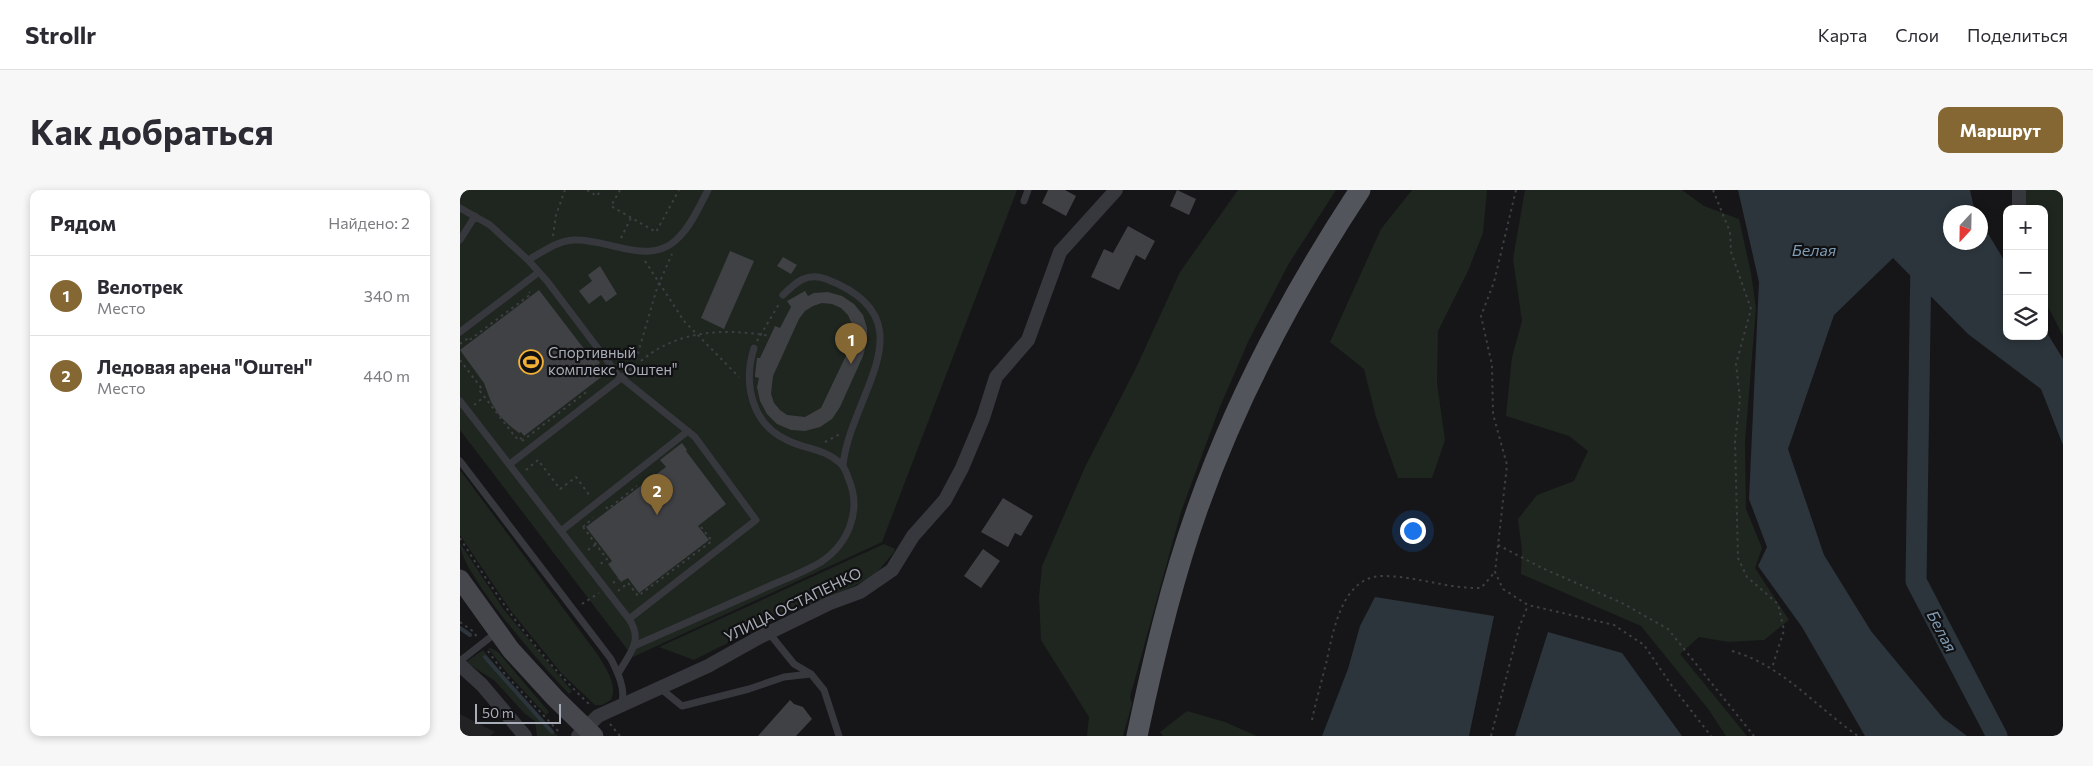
<!DOCTYPE html>
<html lang="ru">
<head>
<meta charset="utf-8">
<style>
  :root { --surface:#fff; --page:#f7f7f7; --text:#2b2b33; --muted:#7c7c81; --line:#e1e1e2; --accent:#856733 }
  body { margin:0; font-family:Commissioner,sans-serif; background:var(--page); color:var(--text) }
  .controls { position:absolute; right:15px; top:15px; display:grid; overflow:hidden; border-radius:10px; box-shadow:0 2px 8px #0003 }
  .controls button { width:45px; height:45px; display:grid; place-items:center; padding:0; border:0; border-bottom:1px solid var(--line); background:var(--surface); color:var(--text); font:25px sans-serif }
  .compass { position:absolute; left:1483px; top:15px; width:45px; height:45px; border-radius:50%; background:var(--surface); box-shadow:0 2px 8px #0003; rotate:202deg }
  .scale { position:absolute; left:15px; bottom:12px; width:86px; box-sizing:border-box; padding-left:5px; border:2px solid #a8adb8; border-top:0; font-size:14px; line-height:18px; white-space:nowrap; color:#a8adb8; -webkit-text-stroke:4px #111113; paint-order:stroke }
  .you { position:absolute; left:952px; top:340px; width:18px; height:18px; margin:-12px; border:4px solid #fff; border-radius:50%; background:#1a73e8; box-shadow:0 0 0 8px #1a73e833 }
  .badge { display:grid; place-items:center; width:32px; height:32px; border-radius:50%; background:var(--accent); color:#fff; font-size:16px; font-weight:700 }
  .pin { position:absolute; translate:-50% -41px; filter:drop-shadow(0 1px 2px #0008) }
  .pin::after { content:''; position:absolute; top:26px; width:18px; height:15px; background:inherit; clip-path:polygon(0 0,100% 0,50% 100%) }
  .list { margin:0; padding:0; list-style:none }
  h2 { display:flex; justify-content:space-between; align-items:center; height:65px; margin:0; padding:0 20px; font-size:21px }
  h2 small { font-size:16px; font-weight:400; color:var(--muted) }
  .list li { display:grid; grid-template-columns:32px 1fr auto; gap:15px; align-items:center; box-sizing:border-box; height:80px; padding:0 20px; border-top:1px solid var(--line) }
  .list b { display:block; font-size:19px; white-space:nowrap }
  .list p { margin:0; font-size:16px; white-space:nowrap; color:var(--muted) }
  .list em { font-size:16px; font-style:normal; color:var(--muted) }
  .icon { flex:none; width:28px; height:28px; fill:none; stroke:currentColor; stroke-width:2; stroke-linecap:round; stroke-linejoin:round }
  .map { position:relative; flex:none; width:1603px; height:546px; overflow:hidden; border-radius:10px }
  header { display:flex; align-items:center; gap:30px; box-sizing:border-box; height:70px; padding:0 25px; background:var(--surface); border-bottom:1px solid var(--line) }
  header strong { font-size:24px }
  nav { display:flex; gap:28px; margin-inline-start:auto; font-size:18px }
  .intro { display:flex; align-items:center; justify-content:space-between; box-sizing:border-box; height:120px; padding:0 30px }
  h1 { margin:0; font-size:35px }
  .button { padding:12px 22px; border-radius:10px; background:var(--accent); color:#fff; font-size:18px; font-weight:700 }
  main { display:flex; gap:30px; padding:0 30px }
  aside { flex:1; background:var(--surface); border-radius:10px; box-shadow:0 2px 8px #0003 }
  .map>svg:first-child { display:block }
  .built { fill:#222225 }
  .green { fill:#1e261f }
  .water { fill:#2c353c }
  .lines { fill:none; stroke-linecap:round; stroke-linejoin:round }
  .stream { stroke:#2c353c; stroke-width:4 }
  .river { stroke:#2c353c; stroke-width:21 }
  .building { fill:#404145; fill-rule:evenodd }
  .path { stroke:#3d3f44; stroke-width:2; stroke-dasharray:2.5 4; stroke-linecap:butt }
  .lane { stroke:#37383d; stroke-width:7 }
  .street { stroke:#37383d; stroke-width:14 }
  .secondary { stroke:#45474d; stroke-width:19 }
  .primary { stroke:#53555c; stroke-width:21 }
  .labels { text-anchor:middle; stroke-width:4.5; stroke-linejoin:round; paint-order:stroke }
  .poi-label { font-size:15px; fill:#a8adb8; stroke:#111113; text-anchor:start }
  .street-label { font-size:15px; fill:#a8adb8; stroke:#111113 }
  .water-label { font-size:16px; font-style:italic; fill:#7f9bb3; stroke:#111113 }
</style>
</head>
<body>
<header>
<strong>Strollr</strong>
<nav><a>Карта</a><a>Слои</a><a>Поделиться</a></nav>
</header>
<div class="intro"><h1>Как добраться</h1><a class="button">Маршрут</a></div>
<main>
<aside>
<h2>Рядом<small>Найдено: 2</small></h2>
<ul class="list">
<li><span class="badge">1</span><div><b>Велотрек</b><p>Место</p></div><em>340 m</em></li>
<li><span class="badge">2</span><div><b>Ледовая арена &quot;Оштен&quot;</b><p>Место</p></div><em>440 m</em></li>
</ul>
</aside>
<div class="map">
<svg width="1603" height="546" viewBox="0 0 1603 546">
  <rect width="100%" height="100%" fill="#161618"/>
  <path class="built" d="M0,524L35,542L30,546H0Z"/>
  <path class="green" d="M5,0H557L422,352L173,467L0,240V9Z
    M778,0H876L828,75L788,152L759,219L721,322L670,507L672,514L663,546H627L629,527L581,450L579,407L582,376L625,277L676,178L720,82Z
    M952,0H1027L1023,43L1008,81L978,141L977,193L985,250L972,288H938L916,227L904,179L870,152L921,39Z
    M1065,0H1222L1244,16L1279,29L1291,83L1296,118L1285,252L1286,319L1302,358L1295,378L1329,430L1304,450L1268,452L1239,447L1220,464L1287,546H1266L1249,520L1181,436L1061,384L1062,360L1058,329L1077,305L1114,291L1128,261L1109,246L1046,226L1052,167L1062,131L1053,69Z
    M1555,0H1603V146L1584,109V19H1560Z
    M0,280L138,465C146,479 158,494 151,510L142,515H135L102,484L51,421L0,345Z
    M0,353L44,420L112,501L109,504C85,479 0,383 0,353Z
    M424,354L435,359L434,362L415,385L394,396L307,433L234,470L199,457Z
    M28,458L33,459L38,462L89,522L86,525L48,484Z
    M23,460L47,490L98,546H77L75,531L64,523L35,491L6,472Z
    M727,521L765,532L797,546H703L700,542Z"/>
  <path class="water" d="M1278,0H1510L1515,22H1490V52H1520L1521,32L1547,75V146H1584V138L1603,169V255L1581,199L1508,144L1433,68L1374,125L1328,259L1364,365L1411,441L1483,528L1507,546H1405L1342,437L1298,376L1307,357L1289,309L1299,92Z
    M915,407L1034,426L1009,546H862L888,479L900,436Z
    M1088,442L1162,463L1222,546H1055Z"/>
  <g class="lines">
    <path class="stream" d="M0,438L10,445
      M25,467L92,542"/>
    <path class="river" d="M1461,69L1456,391L1537,546"/>
  </g>
  <path class="building" d="M588,0H605L616,6L606,26L582,13Z
    M717,0L736,9L729,25L710,16Z
    M668,36L695,51L685,70L676,65L659,100L631,87L644,59L653,63Z
    M270,61L294,71L264,139L241,128Z
    M323,67L337,75L331,84L317,76Z
    M140,76L157,104L146,112L141,105L129,114L119,101L132,91L128,85Z
    M79,100L131,168L135,165L140,173L136,176L144,185L64,246L61,242L59,243L49,235L39,225L31,212L24,193L0,160Z
    M345,101L348,106L354,103L368,102L382,106L394,114L403,125L407,138V152L403,166L380,217L372,229L360,237L345,241L331,240L317,234L307,224L300,211L297,197L299,188L295,187V185L297,168H300L315,136L320,138L331,117L327,111ZM362,113L372,114L381,118L388,125L392,134L394,143L392,153L361,218L345,227L327,225L320,220L314,213L311,204L313,186L339,129L345,121L353,116Z
    M222,253L227,260L226,261L266,314L238,336L249,350L179,403L168,388L161,392L148,374L152,371L126,337L206,277L200,270Z
    M543,308L573,326L561,346L555,343L548,357L521,342Z
    M523,359L540,371L521,398L504,386Z
    M330,510L334,514L343,517L352,529L336,546H298Z"/>
  <g class="lines">
    <path class="path" d="M127,0L137,6L141,0
      M160,0L151,16L196,42L219,0
      M1056,0L1034,92L1021,126L1032,175L1033,224L1047,275L1035,382L1043,399L1068,415L1154,435L1184,455L1212,496L1251,546
      M1253,0L1270,42L1271,62L1291,119L1276,174L1280,209L1275,251L1278,368L1287,387L1318,414L1324,440L1312,478
      M93,46L96,25L105,0
      M161,48L171,28
      M185,71L224,131L279,187
      M297,151L319,114
      M0,154L7,149L8,151L71,104L69,102
      M0,170L22,199L20,201L56,248L59,246L63,251
      M176,170L197,98L212,64
      M181,171C217,140 265,138 310,146
      M14,215L24,207
      M62,251L129,200
      M365,252L380,244
      M66,280L78,270L100,299L116,287L130,306
      M146,317L148,319L177,296
      M123,337L133,328
      M123,337L147,369L139,375
      M241,337L252,351
      M0,348C38,409 79,467 131,516
      M1038,355L1082,378L1162,413L1208,439L1294,546
      M128,360L136,354
      M153,393L159,388
      M158,401L168,393L178,406L252,351
      M122,414L139,403
      M0,432L14,442L17,447
      M28,461L44,483L99,542
      M1272,461C1322,475 1356,517 1398,546
      M852,530C856,511 861,493 866,474C873,443 881,386 923,386C956,386 988,399 1021,398L1035,382
      M150,534L160,546
      M1031,546L1059,438L1068,415"/>
    <path class="lane" d="M564,11L568,0
      M0,18L30,35L68,70L87,91L158,185L235,247L296,330L169,429C184,451 169,464 158,484
      M0,50L15,26
      M68,70C83,62 96,51 114,50C149,48 191,79 220,46C232,34 240,15 248,0
      M323,105C336,92 347,82 366,89C472,129 391,203 383,275
      M0,142L79,82
      M0,211L169,429
      M0,271L151,469C157,481 167,501 161,514
      M50,274L174,178
      M101,341L228,241
      M309,443L334,474L351,484L364,500L379,546
      M174,456C215,438 255,420 296,402C317,392 341,384 361,372C388,354 402,321 389,290C387,284 385,277 380,273C365,259 346,259 329,251C291,235 283,193 294,158
      M0,471L37,442
      M200,498L222,516L289,499L324,487L351,484"/>
    <path class="street" d="M1559,0V19
      M0,475L22,495L65,546
      M118,546L138,526L248,476L298,448L370,413L400,402L432,380L453,346L485,310L502,278L523,228L536,187L568,150L600,62L656,0"/>
    <path class="secondary" d="M0,389L51,460L95,508L134,546"/>
    <path class="primary" d="M677,546C693,470 711,393 737,320C777,206 834,100 900,0"/>
  </g>
  <defs>
    <g id="stadium-ring" transform="scale(1.25)"><circle r="9.5" fill="#111113" stroke="#f2b134" stroke-width="1.5"/><path d="M0-5a6.5 5 0 1 0 0 10a6.5 5 0 1 0 0-10ZM-3.5-1.8h7v3.6h-7Z" fill="#f2b134"/></g>
  </defs>
  <g fill-rule="evenodd">
    <use href="#stadium-ring" x="71" y="172"/>
  </g>
  <g class="labels">
    <g class="poi-label">
      <text x="88" y="168">Спортивный<tspan x="88" dy="17">комплекс "Оштен"</tspan></text>
    </g>
    <g class="street-label">
      <text transform="translate(333 415) rotate(-26)" y="5">УЛИЦА ОСТАПЕНКО</text>
    </g>
    <g class="water-label">
      <text x="1354" y="66">Белая</text>
      <text transform="translate(1482 441) rotate(62)" y="6">Белая</text>
    </g>
  </g>
</svg>
<div class="controls">
<button>+</button>
<button>−</button>
<button><svg class="icon" aria-label="layers" viewBox="0 0 24 24"><path d="M12 4l9 5-9 5-9-5zM3 14l9 5 9-5"/></svg></button>
</div>
<svg class="compass" viewBox="-18 -18 36 36"><path d="M0-13l5 13h-10z" fill="#e53935"/><path d="M0 13l5-13h-10z" fill="#7c7c81"/></svg>
<div class="scale">50 m</div>
<div class="you"></div>
<div class="pin badge" style="left:391px;top:174px">1</div>
<div class="pin badge" style="left:197px;top:325px">2</div>
</div>
</main>
</body>
</html>
